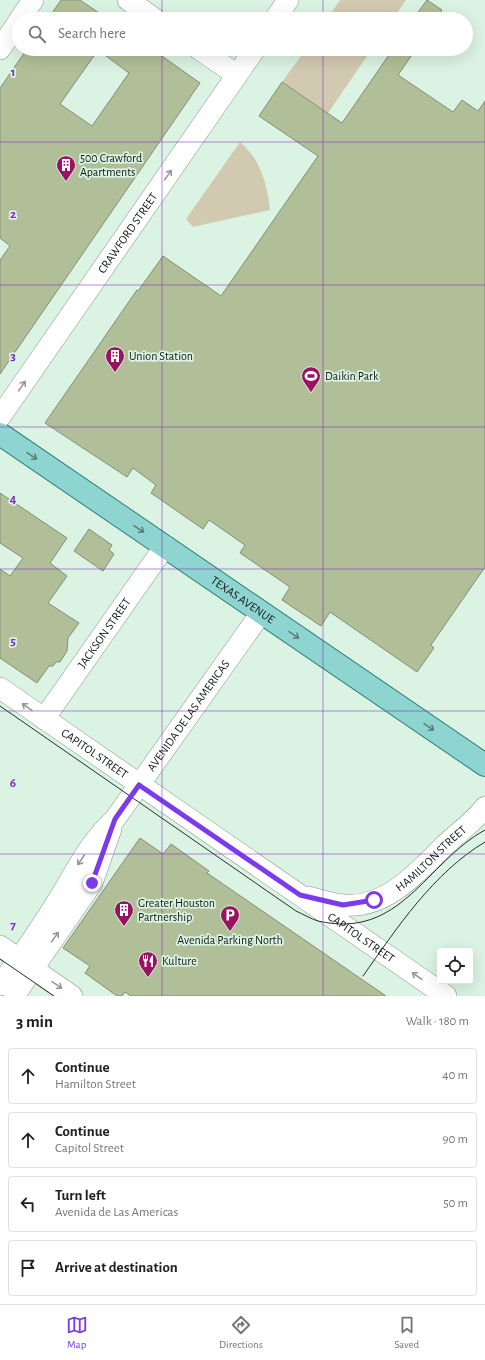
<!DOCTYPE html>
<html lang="en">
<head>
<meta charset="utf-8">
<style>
  :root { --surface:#fff; --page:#f2f2f2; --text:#222; --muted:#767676; --line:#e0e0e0; --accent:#7c3aed }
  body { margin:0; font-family:"Alegreya Sans",sans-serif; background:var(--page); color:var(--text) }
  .controls { position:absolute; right:12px; bottom:12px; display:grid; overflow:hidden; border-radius:4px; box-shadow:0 4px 16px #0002 }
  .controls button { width:36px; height:36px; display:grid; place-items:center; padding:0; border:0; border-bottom:1px solid var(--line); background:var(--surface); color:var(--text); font:20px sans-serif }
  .stop { position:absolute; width:12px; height:12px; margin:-9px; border:3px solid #7c3aed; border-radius:50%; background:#fff }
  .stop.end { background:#7c3aed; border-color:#fff; box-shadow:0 1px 4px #0008 }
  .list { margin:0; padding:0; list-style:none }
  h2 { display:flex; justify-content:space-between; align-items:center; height:52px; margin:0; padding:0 16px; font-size:17px }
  h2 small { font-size:13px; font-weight:400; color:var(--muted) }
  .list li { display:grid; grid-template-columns:26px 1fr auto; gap:12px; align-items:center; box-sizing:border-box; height:56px; margin:0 8px 8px; padding:0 8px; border:1px solid var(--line); border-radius:4px }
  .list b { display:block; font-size:15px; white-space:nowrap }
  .list p { margin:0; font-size:13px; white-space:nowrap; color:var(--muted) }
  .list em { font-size:13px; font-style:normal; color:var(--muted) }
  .icon { flex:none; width:22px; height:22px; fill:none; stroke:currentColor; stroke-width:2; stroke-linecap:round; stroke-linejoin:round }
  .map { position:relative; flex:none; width:485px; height:996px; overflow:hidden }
  .search { position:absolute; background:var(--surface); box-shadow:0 4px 16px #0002; left:12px; right:12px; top:12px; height:44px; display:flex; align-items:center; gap:10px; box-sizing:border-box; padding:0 14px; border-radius:22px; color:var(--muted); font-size:15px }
  .sheet { height:308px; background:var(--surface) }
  nav { display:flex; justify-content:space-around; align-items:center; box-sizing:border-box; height:56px; border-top:1px solid var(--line); background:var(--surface); font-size:11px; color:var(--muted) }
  nav a { display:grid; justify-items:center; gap:2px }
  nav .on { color:var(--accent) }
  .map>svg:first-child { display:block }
  .green { fill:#d2c9b1 }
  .building { fill:#b1bf98; stroke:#858d76; fill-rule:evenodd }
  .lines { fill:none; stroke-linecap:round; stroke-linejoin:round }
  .minor-casing { stroke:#849a8b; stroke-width:22 }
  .major-casing { stroke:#318079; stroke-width:24 }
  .minor { stroke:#fff; stroke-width:21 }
  .major { stroke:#8ed4d0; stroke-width:22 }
  .tram { stroke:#263029; stroke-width:1 }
  .oneway { stroke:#939895 }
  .oneway2 { stroke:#55807b }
  .route { stroke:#7c3aed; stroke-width:5 }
  .grid { fill:none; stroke:#7b2cbf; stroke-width:1; stroke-opacity:0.55 }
  .labels { text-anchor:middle; stroke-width:3.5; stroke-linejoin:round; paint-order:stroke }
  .poi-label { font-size:12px; fill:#101913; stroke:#dbf3e3; text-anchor:start }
  .street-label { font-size:12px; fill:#101913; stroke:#dbf3e3 }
  .grid-label { font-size:13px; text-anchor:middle; font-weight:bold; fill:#7b2cbf; stroke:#dbf3e3; stroke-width:3.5; stroke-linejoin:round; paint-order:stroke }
</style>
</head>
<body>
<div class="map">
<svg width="485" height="996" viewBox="0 0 485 996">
  <rect width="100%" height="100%" fill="#dbf3e3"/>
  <path class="green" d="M340,0H406L393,19H327Z
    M306,49H372L328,113L282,82Z
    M240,142C261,160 267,184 270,210L193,227L186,219Z"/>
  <path class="building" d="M61,0H80L108,19H48Z
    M427,0L442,10L436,19H413Z
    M27,49H152L200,83L0,374V260L10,246L0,238V88ZM98,50L129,73L92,126L60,104Z
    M393,49H416L398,75L453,112L462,100L478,111L485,101V567L431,645L434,648L417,672L330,612L321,626L282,600L290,587L240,553L245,545L209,520L203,529L151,493L156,485L133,468L127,477L45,423L137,290L138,291L163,256L221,296L318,156L259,116L282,82L342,123Z
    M0,493L67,538L50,563L67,576L48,603L79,623L68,638L67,651L60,662H56L53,666H49L37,683L0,658V569L10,576L23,558L0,543Z
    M89,529L112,545L109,550L114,554L103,571L74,551Z
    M140,838L163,854L171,844L209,871L207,873L386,996H131L125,992L122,996H117L85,973L90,966L63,948Z"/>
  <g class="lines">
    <g class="minor-casing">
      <g id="minor">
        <path d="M128,0L155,19"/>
        <path d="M20,19L33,0"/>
        <path d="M275,19L288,0"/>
        <path d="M0,49L19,21"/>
        <path d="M199,49L237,75"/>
        <path id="s1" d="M0,417L255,49"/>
        <path id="s2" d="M0,688L446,996"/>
        <path id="s3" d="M44,719L165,546"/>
        <path id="s4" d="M308,897C320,900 332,904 344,905C385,909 417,873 443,847C456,834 475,821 485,807"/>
        <path d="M0,946L72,996"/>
        <path id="s5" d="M0,985C22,956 43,925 62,894C78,867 91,841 115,819L261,613"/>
        <path d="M14,996L92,883L111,829"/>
      </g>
    </g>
    <g class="major-casing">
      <g id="major">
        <path id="s6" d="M0,434L485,765"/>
      </g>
    </g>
    <use href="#minor" class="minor"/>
    <use href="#major" class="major"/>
    <path class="tram" d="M0,706L296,911C303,914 311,919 318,921C401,940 425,863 485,830
      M0,959L54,996
      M363,976C397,928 433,873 485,842"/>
  </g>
  <defs><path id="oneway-shaft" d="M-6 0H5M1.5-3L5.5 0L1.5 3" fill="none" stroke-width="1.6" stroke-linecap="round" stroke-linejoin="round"/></defs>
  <g class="oneway">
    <use href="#oneway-shaft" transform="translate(168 175) rotate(-55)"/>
    <use href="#oneway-shaft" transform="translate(22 386) rotate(-55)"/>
    <use href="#oneway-shaft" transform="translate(27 707) rotate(-145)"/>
    <use href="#oneway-shaft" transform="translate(81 860) rotate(124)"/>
    <use href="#oneway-shaft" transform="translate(55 937) rotate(-55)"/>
    <use href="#oneway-shaft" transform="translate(417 976) rotate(-145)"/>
    <use href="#oneway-shaft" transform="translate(57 985) rotate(35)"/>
  </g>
  <g class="oneway2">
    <use href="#oneway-shaft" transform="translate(32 456) rotate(34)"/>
    <use href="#oneway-shaft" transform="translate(139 529) rotate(34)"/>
    <use href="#oneway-shaft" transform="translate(294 635) rotate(34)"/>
    <use href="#oneway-shaft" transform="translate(429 727) rotate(34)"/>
  </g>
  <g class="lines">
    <path class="route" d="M92,883L115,819L139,785L300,895L343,905L374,900"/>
  </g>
  <path class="grid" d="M162,0V19M323,0V19M162,49V996M323,49V996M0,142H485M0,285H485M0,427H485M0,569H485M0,711H485M0,854H485"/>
  <defs>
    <g id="building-pin" transform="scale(1)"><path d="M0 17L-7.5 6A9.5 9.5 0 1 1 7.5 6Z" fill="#9b1263" stroke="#dbf3e3"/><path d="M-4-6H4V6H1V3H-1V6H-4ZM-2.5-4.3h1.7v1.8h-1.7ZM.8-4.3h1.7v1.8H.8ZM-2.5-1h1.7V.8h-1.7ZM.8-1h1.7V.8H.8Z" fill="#fff"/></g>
    <g id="stadium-pin" transform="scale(1)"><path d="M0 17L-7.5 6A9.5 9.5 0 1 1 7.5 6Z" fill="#9b1263" stroke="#dbf3e3"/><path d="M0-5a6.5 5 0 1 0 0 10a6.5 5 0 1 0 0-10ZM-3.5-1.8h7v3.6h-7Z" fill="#fff"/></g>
    <g id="parking-pin" transform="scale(1)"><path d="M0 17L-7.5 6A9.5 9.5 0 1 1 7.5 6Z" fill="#9b1263" stroke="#dbf3e3"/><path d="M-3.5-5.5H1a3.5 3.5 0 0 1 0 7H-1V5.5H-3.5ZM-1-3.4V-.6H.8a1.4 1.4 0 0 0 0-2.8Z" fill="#fff"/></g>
    <g id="restaurant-pin" transform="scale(1)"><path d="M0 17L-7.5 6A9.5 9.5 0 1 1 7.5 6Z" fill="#9b1263" stroke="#dbf3e3"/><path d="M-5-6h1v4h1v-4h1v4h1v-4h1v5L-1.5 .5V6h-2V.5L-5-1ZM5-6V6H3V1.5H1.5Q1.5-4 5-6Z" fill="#fff"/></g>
  </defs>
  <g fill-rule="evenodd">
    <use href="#building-pin" x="66" y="165"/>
    <use href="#building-pin" x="115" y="356"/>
    <use href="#stadium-pin" x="311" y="376"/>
    <use href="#building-pin" x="124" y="910"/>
    <use href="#parking-pin" x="230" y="915"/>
    <use href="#restaurant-pin" x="148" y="961"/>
  </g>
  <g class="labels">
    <g class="poi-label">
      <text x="80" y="162">500 Crawford<tspan x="80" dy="14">Apartments</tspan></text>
      <text x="129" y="360">Union Station</text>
      <text x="325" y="380">Daikin Park</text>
      <text x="138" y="907">Greater Houston<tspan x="138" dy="14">Partnership</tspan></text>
      <text x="230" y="944" text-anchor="middle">Avenida Parking North</text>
      <text x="162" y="965">Kulture</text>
    </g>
    <g class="street-label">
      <text dy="4" stroke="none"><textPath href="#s1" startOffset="224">CRAWFORD STREET</textPath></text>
      <text dy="4" stroke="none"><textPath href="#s6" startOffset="294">TEXAS AVENUE</textPath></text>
      <text dy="4" stroke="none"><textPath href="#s3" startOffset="105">JACKSON STREET</textPath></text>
      <text dy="4" stroke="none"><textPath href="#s5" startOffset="329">AVENIDA DE LAS AMERICAS</textPath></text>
      <text dy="4" stroke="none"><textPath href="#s2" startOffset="115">CAPITOL STREET</textPath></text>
      <text dy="4" stroke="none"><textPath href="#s4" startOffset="139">HAMILTON STREET</textPath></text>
      <text dy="4" stroke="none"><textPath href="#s2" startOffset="439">CAPITOL STREET</textPath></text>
    </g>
  </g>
  <g class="grid-label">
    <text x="13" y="76">1</text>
    <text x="13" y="218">2</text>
    <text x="13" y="360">3</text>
    <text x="13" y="503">4</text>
    <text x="13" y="645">5</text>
    <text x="13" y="787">6</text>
    <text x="13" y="929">7</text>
  </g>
</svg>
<div class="controls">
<button><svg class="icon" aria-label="locate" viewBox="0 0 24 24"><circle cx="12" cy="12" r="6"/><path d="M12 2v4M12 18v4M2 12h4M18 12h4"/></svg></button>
</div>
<div class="stop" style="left:374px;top:900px"></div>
<div class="stop end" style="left:92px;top:883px"></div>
<div class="search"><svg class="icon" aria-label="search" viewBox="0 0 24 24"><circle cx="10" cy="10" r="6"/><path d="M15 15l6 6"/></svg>Search here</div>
</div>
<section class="sheet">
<h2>3 min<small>Walk · 180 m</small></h2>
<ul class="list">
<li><svg class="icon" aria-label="ahead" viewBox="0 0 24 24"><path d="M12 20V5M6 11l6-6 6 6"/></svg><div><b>Continue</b><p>Hamilton Street</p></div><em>40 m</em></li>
<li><svg class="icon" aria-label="ahead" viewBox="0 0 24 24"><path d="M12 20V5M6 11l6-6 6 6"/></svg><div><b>Continue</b><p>Capitol Street</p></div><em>90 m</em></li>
<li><svg class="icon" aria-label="left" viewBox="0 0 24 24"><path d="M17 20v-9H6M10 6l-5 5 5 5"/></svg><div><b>Turn left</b><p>Avenida de Las Americas</p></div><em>50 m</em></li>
<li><svg class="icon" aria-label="arrive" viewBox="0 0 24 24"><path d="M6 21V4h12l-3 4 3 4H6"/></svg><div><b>Arrive at destination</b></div></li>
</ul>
</section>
<nav>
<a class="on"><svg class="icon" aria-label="map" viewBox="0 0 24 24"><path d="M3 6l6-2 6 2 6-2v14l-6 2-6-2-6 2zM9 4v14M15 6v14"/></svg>Map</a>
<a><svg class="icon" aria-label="directions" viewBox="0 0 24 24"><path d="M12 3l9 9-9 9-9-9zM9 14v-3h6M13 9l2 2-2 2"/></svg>Directions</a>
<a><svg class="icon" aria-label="saved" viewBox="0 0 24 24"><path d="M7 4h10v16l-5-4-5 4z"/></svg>Saved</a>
</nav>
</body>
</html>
